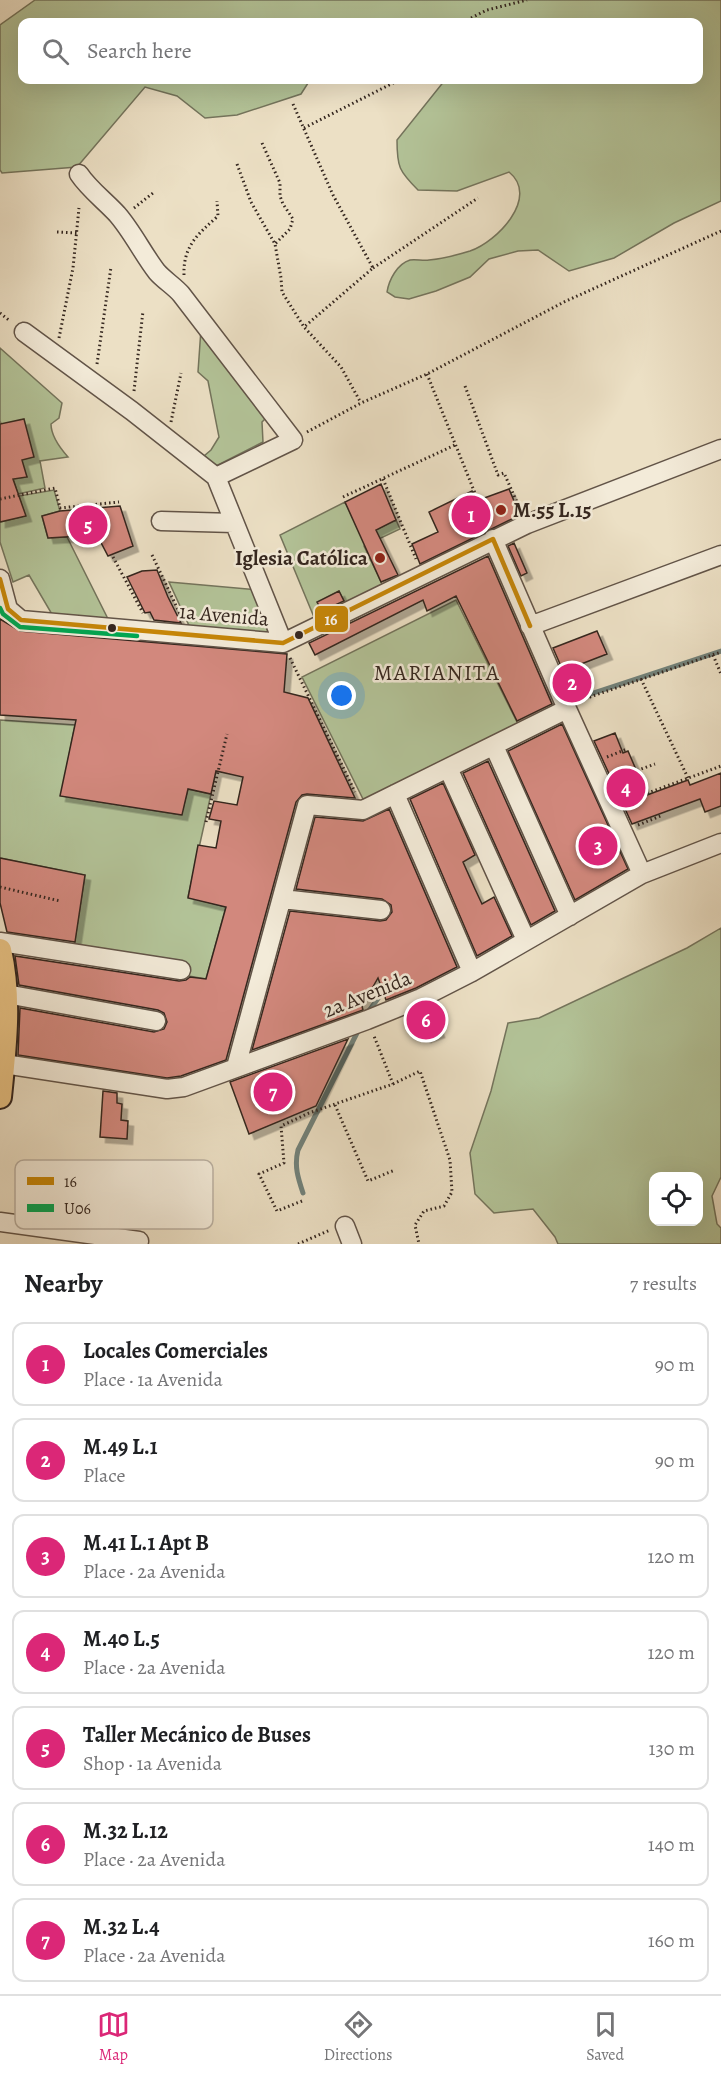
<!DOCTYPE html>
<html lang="en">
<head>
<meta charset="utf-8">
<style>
  :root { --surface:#fff; --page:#f6f6f6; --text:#202124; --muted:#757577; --line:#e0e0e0; --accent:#db2777 }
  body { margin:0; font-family:Alegreya,serif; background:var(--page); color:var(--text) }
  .controls { position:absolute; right:18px; bottom:18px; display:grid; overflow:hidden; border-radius:12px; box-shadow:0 6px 24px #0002 }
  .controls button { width:54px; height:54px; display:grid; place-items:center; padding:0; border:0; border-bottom:2px solid var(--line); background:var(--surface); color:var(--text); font:30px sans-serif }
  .you { position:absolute; left:342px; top:696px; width:21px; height:21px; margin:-15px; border:4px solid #fff; border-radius:50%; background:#1a73e8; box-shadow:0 0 0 9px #1a73e833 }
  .badge { display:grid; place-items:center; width:39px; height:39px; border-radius:50%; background:var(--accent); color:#fff; font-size:20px; font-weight:700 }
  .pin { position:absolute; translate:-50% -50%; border:3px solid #fff; box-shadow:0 2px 6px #0006 }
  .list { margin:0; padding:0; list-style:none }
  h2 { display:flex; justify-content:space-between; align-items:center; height:78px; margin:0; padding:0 24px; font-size:26px }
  h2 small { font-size:20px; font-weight:400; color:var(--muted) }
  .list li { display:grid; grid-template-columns:39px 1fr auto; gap:18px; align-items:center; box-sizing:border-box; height:84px; margin:0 12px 12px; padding:0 12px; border:2px solid var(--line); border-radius:12px }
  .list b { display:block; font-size:22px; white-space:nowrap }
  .list p { margin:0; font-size:20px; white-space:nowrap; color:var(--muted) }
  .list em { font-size:20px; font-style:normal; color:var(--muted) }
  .icon { flex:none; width:33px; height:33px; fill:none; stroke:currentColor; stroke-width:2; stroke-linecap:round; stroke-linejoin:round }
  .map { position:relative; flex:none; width:721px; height:1244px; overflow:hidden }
  .search { position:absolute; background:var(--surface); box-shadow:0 6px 24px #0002; left:18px; right:18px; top:18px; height:66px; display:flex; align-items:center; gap:15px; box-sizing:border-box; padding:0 21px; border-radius:12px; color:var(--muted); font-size:22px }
  .sheet { height:750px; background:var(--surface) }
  nav { display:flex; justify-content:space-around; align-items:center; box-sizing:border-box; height:84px; border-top:2px solid var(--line); background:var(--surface); font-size:16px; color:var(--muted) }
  nav a { display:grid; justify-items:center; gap:3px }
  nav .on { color:var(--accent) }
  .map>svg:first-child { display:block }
  .green { fill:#b3c398; stroke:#74745c; stroke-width:1.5; fill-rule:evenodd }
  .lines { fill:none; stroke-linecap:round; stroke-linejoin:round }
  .stream { stroke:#71817a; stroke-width:5 }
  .building { fill:#d2887d; stroke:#34261f; stroke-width:1.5; filter:url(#shadow) }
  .minor-casing { stroke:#625448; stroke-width:21 }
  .major-casing { stroke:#34261f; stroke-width:26 }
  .path { stroke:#34261f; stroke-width:3; stroke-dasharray:1.5 3; stroke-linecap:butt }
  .minor { stroke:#f3ebd9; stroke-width:18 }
  .major { stroke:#e6c082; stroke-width:22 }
  .bus-1-casing { stroke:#f3ebd9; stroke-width:9 }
  .bus-2-casing { stroke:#f3ebd9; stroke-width:9 }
  .bus-1 { stroke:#c68608; stroke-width:4.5 }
  .bus-2 { stroke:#00a651; stroke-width:4.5 }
  .poi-dot { fill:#8f2418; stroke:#f3ebd9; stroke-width:2 }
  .bus-dot { fill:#34261f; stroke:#f3ebd9; stroke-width:2 }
  .labels { text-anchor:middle; stroke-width:5; stroke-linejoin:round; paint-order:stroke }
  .poi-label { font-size:21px; font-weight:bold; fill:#34261f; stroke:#f3ebd9; text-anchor:start }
  .street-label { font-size:21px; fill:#34261f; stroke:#f3ebd9 }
  .neighbourhood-label { font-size:22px; letter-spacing:1.5px; fill:#34261f; stroke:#f3ebd9 }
  .key { fill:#f3ebd9; stroke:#bab0a1; stroke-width:1.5 }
  .key-label { font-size:16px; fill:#34261f }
  .line-badge { stroke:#f3ebd9; stroke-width:2 }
  .badge-label { font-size:16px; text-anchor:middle; font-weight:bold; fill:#fff }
</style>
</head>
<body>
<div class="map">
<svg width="721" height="1244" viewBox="0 0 721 1244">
  <defs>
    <filter id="shadow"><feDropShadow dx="5.5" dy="5.5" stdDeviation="0" flood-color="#0004"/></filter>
  </defs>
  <rect width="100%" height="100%" fill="#ece0c5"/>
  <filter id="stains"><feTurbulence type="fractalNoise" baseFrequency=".00333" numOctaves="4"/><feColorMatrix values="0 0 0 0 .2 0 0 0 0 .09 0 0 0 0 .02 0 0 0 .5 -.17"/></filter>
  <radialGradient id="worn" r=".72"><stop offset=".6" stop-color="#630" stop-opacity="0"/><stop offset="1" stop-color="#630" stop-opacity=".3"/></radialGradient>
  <path class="green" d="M35,0H721V201L674,223L614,258L569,271L538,250L518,251L489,259L470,277L436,291L409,299L395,297L387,292C389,280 397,264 410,260C416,259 423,261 429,260C442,259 457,255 470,251C497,242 540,197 509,172L457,191L418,190C399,171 397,167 397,140L445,80H698V22H22V80H310L301,94L237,115L205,118L177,96L145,87L77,167L2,173L0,170V25Z
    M201,329L268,416L262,422L263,442L216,466L204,456L211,450L219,437L208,381L198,372Z
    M0,348L62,403L59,418L51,424C51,435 60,448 68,457L40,461L45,488L18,494L13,479L27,477L0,421Z
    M54,490L60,511L42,516L48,538L67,537L109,621L53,616L29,575L13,582L0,542V522L25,516L19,496Z
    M345,502L362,537L396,520L400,529L364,546L384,588L347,607L339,591L318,602L325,617L316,622L280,535Z
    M169,582L259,590L279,640L192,632Z
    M456,600L519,726L365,803L302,677Z
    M0,720L75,725L61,796L181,815L188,789L211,794L188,897L226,907L206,979L183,975L74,946L85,875L0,858Z
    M721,928V1177L712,1196L717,1224L721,1228V1244H558L555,1237L533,1209L494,1213L475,1194L470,1153L491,1091L508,1023L539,1018L687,948ZM654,1176H698V1222H654Z"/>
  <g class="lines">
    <path class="stream" d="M566,702L721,651
      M366,1015L387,986
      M303,1193C298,1178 294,1166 298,1150L359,1029"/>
  </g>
  <path class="building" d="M24,419L34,457L22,460L27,477L13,479L26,516L0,522V424Z
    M381,484L396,520L376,530L398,575L381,582L345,502Z
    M509,489L520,515L420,564L412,544L438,532L429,512L472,491L476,501Z
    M120,506L133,546L108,556L97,535L48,538L42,516L60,511Z
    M514,543L527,573L521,576L508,546Z
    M488,556L552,704L517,721L456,596L427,611L423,600L315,655L309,643Z
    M157,570L168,597L181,623L154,620L150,612L145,613L127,577L142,571Z
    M339,591L344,601L322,611L317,602Z
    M0,619L20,631L287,654L284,692L308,698L355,798L307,794L302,795L296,802L226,1060L181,1076L167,1078L18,1055L20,1008L154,1032L164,1029L167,1022L164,1013L158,1010L19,985L15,956L179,981L186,980L190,977L206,979L226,907L188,898L198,845L216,848L221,821L209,819L214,801L237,805L243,777L216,771L211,794L188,789L182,815L60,796L76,720L0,715Z
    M597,631L607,654L576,666L585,692L574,696L553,648Z
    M562,724L628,869L575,900L508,751Z
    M615,733L623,753L628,751L647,795L688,780L690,785L721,773V806L705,812L700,799L632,824L594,741Z
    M488,761L555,911L531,925L463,773Z
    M443,783L475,855L463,862L475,889L482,904L494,897L512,936L477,956L410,799Z
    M389,809L457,967L416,988L386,1000L378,978L362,1006L363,1010L252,1050L290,911L380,921L386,920L392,912L391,905L382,899L296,889L315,817L363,821Z
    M0,858L85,875L75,942L7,932L0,903Z
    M430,1006L439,1032L425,1037L415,1013Z
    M348,1039L316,1106L249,1134L230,1082Z
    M103,1091L117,1093V1103L122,1104L121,1120L128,1121L127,1139L100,1137Z"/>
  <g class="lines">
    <g class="minor-casing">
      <path id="minor" d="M79,174C89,189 104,200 117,214C132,231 143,254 157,272C164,280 174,286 181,294L293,440L216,477
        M24,332L132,411L216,477L283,643
        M161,521L234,523
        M493,539L567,709L642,874
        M0,579L8,609L21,620L283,643L527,524L721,449
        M530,626L721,555
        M494,746L570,916
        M448,768L526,940
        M395,794L472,972
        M282,899L381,910
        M0,942L181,970
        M6,994L156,1021
        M4,1064L167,1089L184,1087L367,1020L421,998L472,972L642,874L721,843
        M236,1067L307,805L363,810L567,709
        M0,1222L139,1241
        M345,1226L352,1244"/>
    </g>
    <g class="major-casing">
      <path id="major" d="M0,950C11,998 5,1048 0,1097"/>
    </g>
    <path class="path" d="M463,22L487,10L527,0
      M293,104L333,195L373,268L304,327L341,367L361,403
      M304,128L399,80
      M262,143L280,183V196L283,204L293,219L290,229L275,244
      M237,164L251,202L275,244L281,278L282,292L304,327
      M134,208L153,193
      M57,232L77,233
      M373,268L478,198
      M184,275C183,246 198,234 218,216L217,201
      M0,313L10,321
      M59,338L73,268L79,208
      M97,364L111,267
      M427,374L487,523
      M465,386L498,475L504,473L520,509
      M134,391L143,311
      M171,422L181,373
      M307,432L361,403L427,374L564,302L721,231
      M383,479L416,559
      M343,497L455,445
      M0,499L55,488L60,508L119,502
      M152,555L181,616
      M113,557L143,613
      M713,655L721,674
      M290,658L355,792
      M641,679L688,778
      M581,700L721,652
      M607,757L627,749
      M616,778L655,764
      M626,801L721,766
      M206,822L227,734
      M638,825L663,815
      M0,887L60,901
      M393,1084L420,1071L450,1160L452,1192L444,1206L424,1211L415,1225L419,1244
      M335,1105L368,1181L395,1170
      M302,1201L277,1211L259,1174L284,1163L281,1126L309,1113L393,1084L374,1036
      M298,1244L330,1230"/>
    <use href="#minor" class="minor"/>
    <use href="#major" class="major"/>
    <g class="bus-1-casing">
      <path id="bus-1" d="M0,579L8,609L21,620L283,643L493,539L530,626"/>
    </g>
    <g class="bus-2-casing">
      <path id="bus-2" d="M0,608L3,614L20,627L137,636"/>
    </g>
    <use href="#bus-1" class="bus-1"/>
    <use href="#bus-2" class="bus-2"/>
  </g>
  <g class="poi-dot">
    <circle cx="501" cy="510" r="6"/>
    <circle cx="380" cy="558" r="6"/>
  </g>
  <g class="bus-dot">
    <circle cx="112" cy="628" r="5"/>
    <circle cx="299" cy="635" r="5"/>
  </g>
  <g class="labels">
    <g class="poi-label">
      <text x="513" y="517">M.55 L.15</text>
      <text x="368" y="565" text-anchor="end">Iglesia Católica</text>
    </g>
    <g class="street-label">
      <text transform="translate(224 615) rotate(5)" y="7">1a Avenida</text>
      <text transform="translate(367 994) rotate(-22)" y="7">2a Avenida</text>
    </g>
    <g class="neighbourhood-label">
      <text x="437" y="680">MARIANITA</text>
    </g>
  </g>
  <rect x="15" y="1160" width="198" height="69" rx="9" class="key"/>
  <rect x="27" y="1177" width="27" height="8" fill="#c68608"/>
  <rect x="27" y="1204" width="27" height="8" fill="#00a651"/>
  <g class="key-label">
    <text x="64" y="1187">16</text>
    <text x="64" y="1214">U06</text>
  </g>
  <rect class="line-badge" x="314" y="605" width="35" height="28" rx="6" fill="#c68608"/>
  <g class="badge-label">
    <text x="331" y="625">16</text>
  </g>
  <rect width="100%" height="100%" filter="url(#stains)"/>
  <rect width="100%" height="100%" fill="url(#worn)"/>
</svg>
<div class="controls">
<button><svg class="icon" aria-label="locate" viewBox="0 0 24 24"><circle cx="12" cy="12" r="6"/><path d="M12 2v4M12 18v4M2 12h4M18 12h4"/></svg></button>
</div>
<div class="you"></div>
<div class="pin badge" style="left:471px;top:515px">1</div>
<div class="pin badge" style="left:572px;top:683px">2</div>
<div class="pin badge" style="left:598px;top:846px">3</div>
<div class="pin badge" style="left:626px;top:788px">4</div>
<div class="pin badge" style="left:88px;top:525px">5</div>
<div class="pin badge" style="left:426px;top:1020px">6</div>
<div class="pin badge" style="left:273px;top:1092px">7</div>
<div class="search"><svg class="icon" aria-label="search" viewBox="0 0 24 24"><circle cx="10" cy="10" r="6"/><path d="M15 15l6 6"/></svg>Search here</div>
</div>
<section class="sheet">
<h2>Nearby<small>7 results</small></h2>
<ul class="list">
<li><span class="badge">1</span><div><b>Locales Comerciales</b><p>Place · 1a Avenida</p></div><em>90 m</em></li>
<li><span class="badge">2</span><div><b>M.49 L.1</b><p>Place</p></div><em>90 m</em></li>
<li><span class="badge">3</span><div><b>M.41 L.1 Apt B</b><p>Place · 2a Avenida</p></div><em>120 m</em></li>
<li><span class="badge">4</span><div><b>M.40 L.5</b><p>Place · 2a Avenida</p></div><em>120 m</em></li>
<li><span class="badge">5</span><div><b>Taller Mecánico de Buses</b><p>Shop · 1a Avenida</p></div><em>130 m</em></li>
<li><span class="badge">6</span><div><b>M.32 L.12</b><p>Place · 2a Avenida</p></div><em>140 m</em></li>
<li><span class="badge">7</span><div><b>M.32 L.4</b><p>Place · 2a Avenida</p></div><em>160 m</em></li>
</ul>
</section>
<nav>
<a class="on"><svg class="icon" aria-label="map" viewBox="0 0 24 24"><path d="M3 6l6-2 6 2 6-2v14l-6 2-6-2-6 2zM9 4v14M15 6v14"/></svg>Map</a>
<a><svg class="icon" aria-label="directions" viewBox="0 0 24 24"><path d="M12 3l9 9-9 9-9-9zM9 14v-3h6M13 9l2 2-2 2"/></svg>Directions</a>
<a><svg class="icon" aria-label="saved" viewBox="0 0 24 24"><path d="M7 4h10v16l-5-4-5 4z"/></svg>Saved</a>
</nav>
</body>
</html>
